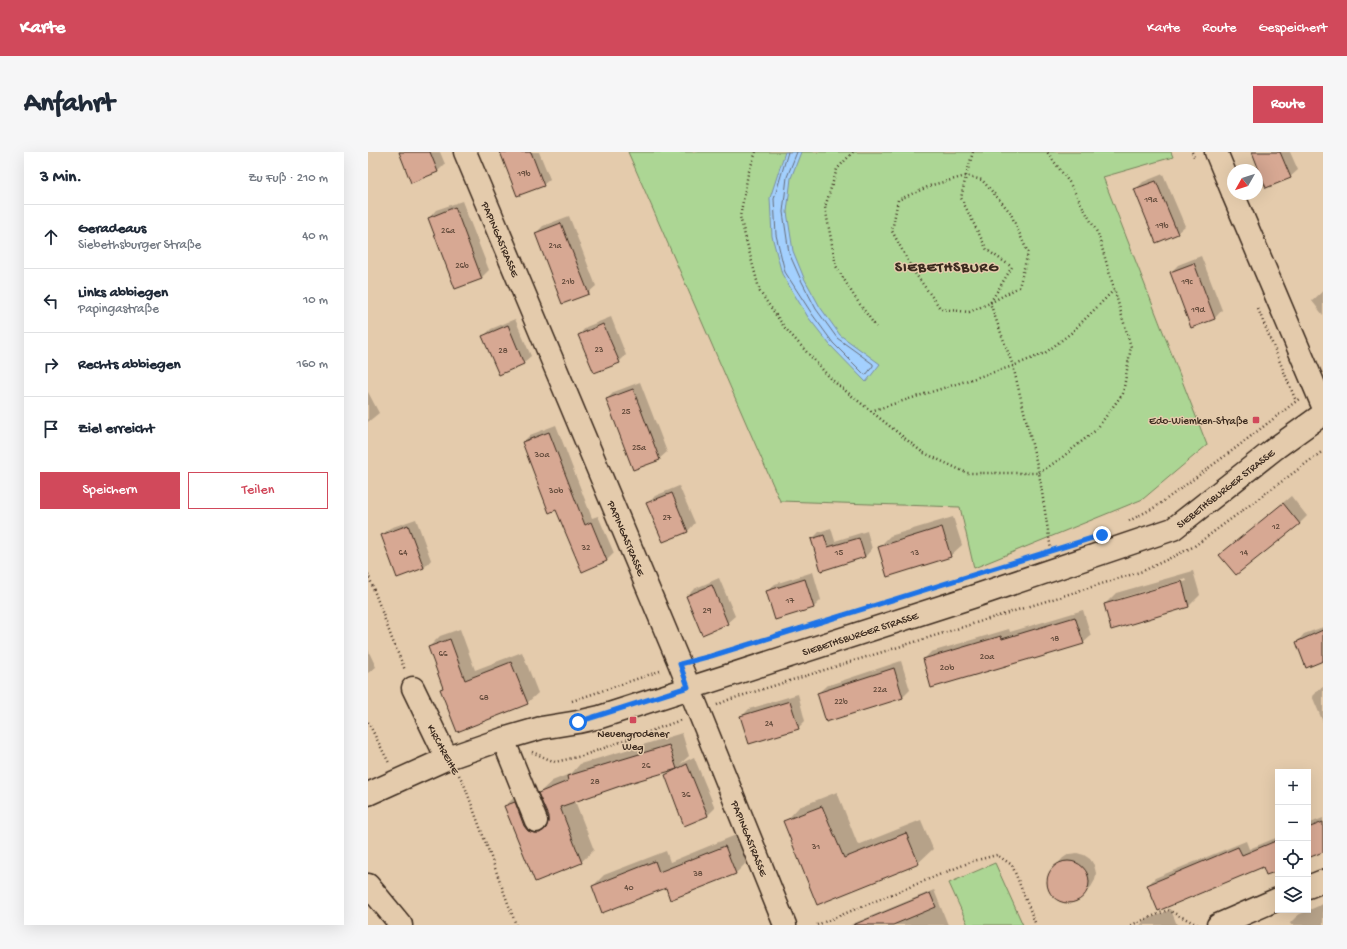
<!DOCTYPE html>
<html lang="de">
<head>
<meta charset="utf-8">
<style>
  :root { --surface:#fff; --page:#f6f6f7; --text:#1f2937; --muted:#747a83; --line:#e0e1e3; --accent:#d1495b }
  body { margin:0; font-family:"Gochi Hand",sans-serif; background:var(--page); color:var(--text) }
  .controls { position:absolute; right:12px; bottom:12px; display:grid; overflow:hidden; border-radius:0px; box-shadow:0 4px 16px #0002 }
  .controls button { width:36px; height:36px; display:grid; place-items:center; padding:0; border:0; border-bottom:1px solid var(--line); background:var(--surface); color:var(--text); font:20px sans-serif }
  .compass { position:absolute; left:859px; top:12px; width:36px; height:36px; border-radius:50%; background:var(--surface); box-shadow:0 4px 16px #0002; rotate:231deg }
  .stop { position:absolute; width:12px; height:12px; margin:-9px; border:3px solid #1a73e8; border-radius:50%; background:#fff }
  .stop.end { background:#1a73e8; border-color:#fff; box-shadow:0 1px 4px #0008 }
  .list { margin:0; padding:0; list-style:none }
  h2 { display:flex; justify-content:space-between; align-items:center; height:52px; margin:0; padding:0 16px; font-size:17px }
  h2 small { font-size:13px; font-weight:400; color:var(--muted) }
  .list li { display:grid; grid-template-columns:26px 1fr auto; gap:12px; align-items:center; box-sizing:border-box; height:64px; padding:0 16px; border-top:1px solid var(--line) }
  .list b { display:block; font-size:15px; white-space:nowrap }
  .list p { margin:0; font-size:13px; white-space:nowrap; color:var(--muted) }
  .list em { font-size:13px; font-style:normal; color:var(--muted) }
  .actions { display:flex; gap:8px; padding:12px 16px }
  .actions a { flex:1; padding:9px 0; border:1px solid var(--accent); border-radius:0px; text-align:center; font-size:14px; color:var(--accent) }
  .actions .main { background:var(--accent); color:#fff }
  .icon { flex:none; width:22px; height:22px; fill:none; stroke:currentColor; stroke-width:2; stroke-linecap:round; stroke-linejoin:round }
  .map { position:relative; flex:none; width:955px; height:773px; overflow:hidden; border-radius:0px }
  header { display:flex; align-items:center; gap:24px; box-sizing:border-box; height:56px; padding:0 20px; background:var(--accent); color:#fff }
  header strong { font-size:19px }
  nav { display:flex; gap:22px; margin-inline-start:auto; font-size:14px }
  .intro { display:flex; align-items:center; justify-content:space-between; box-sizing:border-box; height:96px; padding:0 24px }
  h1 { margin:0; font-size:28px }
  .button { padding:10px 18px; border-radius:0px; background:var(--accent); color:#fff; font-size:14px; font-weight:700 }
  main { display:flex; gap:24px; padding:0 24px }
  aside { flex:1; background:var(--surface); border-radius:0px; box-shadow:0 4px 16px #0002 }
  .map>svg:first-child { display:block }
  .green { fill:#acd694; stroke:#748059 }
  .water { fill:#a3d0fe; stroke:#798ea4 }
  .shadow { fill:#0003; fill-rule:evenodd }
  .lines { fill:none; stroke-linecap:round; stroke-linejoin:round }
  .shore { stroke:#656c78; stroke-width:1 }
  .building { fill:#d7a893; stroke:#3b2a1e }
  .minor-casing { stroke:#3b2a1e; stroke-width:25 }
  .path { stroke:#3b2a1e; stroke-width:2.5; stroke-dasharray:1 3; stroke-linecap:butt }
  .minor { stroke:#e4cbac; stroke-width:22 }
  .route { stroke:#1a73e8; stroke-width:5 }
  .poi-dot { fill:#d1495b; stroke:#e4cbac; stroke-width:1.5 }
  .labels { text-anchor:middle; stroke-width:3; stroke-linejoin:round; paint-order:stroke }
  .number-label { font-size:9px; fill:#624a3b }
  .street-label { font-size:11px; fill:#3b2a1e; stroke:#e4cbac }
  .poi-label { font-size:11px; fill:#3b2a1e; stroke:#e4cbac; text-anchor:end }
  .district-label { font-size:15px; font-weight:bold; letter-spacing:1px; fill:#3b2a1e; stroke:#e4cbac }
</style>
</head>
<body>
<header>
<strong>Karte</strong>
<nav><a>Karte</a><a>Route</a><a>Gespeichert</a></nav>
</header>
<div class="intro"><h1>Anfahrt</h1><a class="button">Route</a></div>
<main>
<aside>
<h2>3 Min.<small>Zu Fuß · 210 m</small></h2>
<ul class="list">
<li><svg class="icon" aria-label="ahead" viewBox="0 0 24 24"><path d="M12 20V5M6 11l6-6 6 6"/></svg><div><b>Geradeaus</b><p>Siebethsburger Straße</p></div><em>40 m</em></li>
<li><svg class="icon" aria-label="left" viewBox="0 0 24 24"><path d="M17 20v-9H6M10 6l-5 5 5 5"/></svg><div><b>Links abbiegen</b><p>Papingastraße</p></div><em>10 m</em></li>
<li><svg class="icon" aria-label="right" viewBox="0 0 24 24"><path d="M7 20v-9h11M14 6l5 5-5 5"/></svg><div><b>Rechts abbiegen</b></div><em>160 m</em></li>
<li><svg class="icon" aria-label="arrive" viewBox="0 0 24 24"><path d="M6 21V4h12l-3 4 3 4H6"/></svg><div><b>Ziel erreicht</b></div></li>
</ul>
<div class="actions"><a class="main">Speichern</a><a>Teilen</a></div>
</aside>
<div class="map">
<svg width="955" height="773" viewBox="0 0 955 773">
  <rect width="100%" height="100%" fill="#e4cbac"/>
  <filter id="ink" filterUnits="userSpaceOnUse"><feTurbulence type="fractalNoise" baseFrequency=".025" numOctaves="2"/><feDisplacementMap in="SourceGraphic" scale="8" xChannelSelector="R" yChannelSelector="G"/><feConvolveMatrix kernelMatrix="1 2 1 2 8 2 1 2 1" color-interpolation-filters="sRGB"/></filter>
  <g filter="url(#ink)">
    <path class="green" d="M260,0H803L805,5L735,25L839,293L775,347L606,416L592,355L412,349Z
      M627,711L655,773H600L581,731Z"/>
    <path class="water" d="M417,0H433L423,26L419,60L425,99L436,126L452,155L472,183L512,212L498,230L462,193L440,165L414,122L404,84L402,46Z"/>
    <path class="shadow" d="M32,0H72L77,12L69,20Z
      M133,0H171L182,27L175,33Z
      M885,0H922L930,18L922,25Z
      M795,22L817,74L809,81L767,38L775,30Z
      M94,49L121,118L113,126L61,66L68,58Z
      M201,64L228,134L220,141L168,81L175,74Z
      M833,104L854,158L847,166L824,175L803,120L810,113Z
      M955,139V163L944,149Z
      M243,165L258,203L251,210L211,183L218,175Z
      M147,167L163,204L155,211L116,184L123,177Z
      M272,230L299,300L291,307L239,247L246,240Z
      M0,240L11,261L0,270Z
      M188,273L224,366L230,364L246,401L239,408L215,419L189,357L155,290L162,283Z
      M311,334L327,371L320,379L295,389L280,352L287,344Z
      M923,344L939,364L932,371L868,422L853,403Z
      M585,365L594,393L582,404L511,395L522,384Z
      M48,367L63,408L56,416L14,383L22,376Z
      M463,376L467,389L499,379L504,397L497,405L453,418L444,387L451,380Z
      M825,419L832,443L821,454L744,477L737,452L748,441ZM818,427L819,429L749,449V447Z
      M445,420L453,448L446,455L399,439L407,432Z
      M351,426L367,464L359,471L319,444L326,437Z
      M715,458L723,484L715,491L556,507L563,500L641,477L642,480Z
      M955,475V508L929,490L936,482Z
      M92,477L107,518L154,500L170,541L159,551L73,537L76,535L61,495L72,484Z
      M0,498L8,515L0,521Z
      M533,509L542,538L535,545L450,541L458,534Z
      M955,535V570L944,544L951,537Z
      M430,542L437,569L430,576L373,565L381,557Z
      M314,581L321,604L312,612L326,605L347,656L340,663L316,673L298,623L304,618L207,649L226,698L213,710L167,729L137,655L149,642L179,669H181V664L171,641L184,629L204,621L212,612Z
      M469,640L490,693L553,668L565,697L550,711L450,751L417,670L431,655Z
      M955,666V699L940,705V672Z
      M368,683L379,710L368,721L298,735L225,734L236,723L298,699L302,710Z
      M910,685V718L896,714L780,733L787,726L878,689L881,697Z
      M709,701L716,703L722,707L726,713L728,721L727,728L723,735L710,747L703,750L695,749L688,746L683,741L680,734V727L682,720L695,706L701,702Z
      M566,738L580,773H482Z
      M955,752V773H923L922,771L930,763Z
      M803,758L809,773H772L777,768Z"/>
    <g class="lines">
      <path class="shore" d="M420,0L406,47L408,83L417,120L444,162L465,191L496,222L498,223L505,214V212L469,186L448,157L433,128L421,101L415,60L419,25L429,0"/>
    </g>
    <path class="building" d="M31,0H62L70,20L43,31Z
      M132,0H163L176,34L149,44Z
      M884,0H912L923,26L898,36Z
      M788,29L810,82L788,91L766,37Z
      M87,55L114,127L87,137L60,66Z
      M193,71L221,142L194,152L167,81Z
      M826,111L847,167L823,176L802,120Z
      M235,172L252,211L226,221L210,183Z
      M140,173L156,212L131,223L114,184Z
      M265,237L292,308L265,318L238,247Z
      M181,280L217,373L223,370L239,409L214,420L188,358L181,361L154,290Z
      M304,341L320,380L295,390L278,351Z
      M915,351L932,372L868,423L851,403Z
      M40,373L56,416L29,426L13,383Z
      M574,375L583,405L519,425L510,395Z
      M456,383L460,395L491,386L497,405L453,419L443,387Z
      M437,427L446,456L407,468L398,439Z
      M814,429L821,455L743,478L736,452Z
      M344,433L360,472L334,483L318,444Z
      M707,465L716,492L666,507L665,506L563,536L555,507L633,484L634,487Z
      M955,478V509L938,516L928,490Z
      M82,487L97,528L143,510L160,552L89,580L72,537L75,536L60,495Z
      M526,516L535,546L458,570L449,541Z
      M422,549L431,577L381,592L372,564Z
      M301,593L309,617L255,633L192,655L214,711L167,730L136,654L147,650L156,674L160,679L166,681H172L178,676L180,670V664L170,641L200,629L199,624Z
      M319,612L340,664L316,674L297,623Z
      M454,654L476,706L538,681L551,712L449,753L415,669Z
      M955,670V700L940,706V676Z
      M910,688V719L898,723L895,715L790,759L779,733L870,695L874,703Z
      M357,694L368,722L302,748L298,736L234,761L224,734L287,709L291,720Z
      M679 730a21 21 0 1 1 42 0a21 21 0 1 1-42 0Z
      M562,741L568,755L525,773H485Z"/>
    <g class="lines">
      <g class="minor-casing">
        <path id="minor" d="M97,0L312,513L417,773
          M848,0L865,41
          M865,42L955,254
          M45,536L74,596L80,606
          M135,587L168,669
          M0,642L80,606L135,587L173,576L210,570L232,565L604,445L805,377L909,295L955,262
          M0,733L33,773
          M940,735L955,729
          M850,773L910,747"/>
      </g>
      <path class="path" d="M388,0L380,22L372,65L392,140L417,176L464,228L554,300L599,321H671L692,307L728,278L755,241L763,195L730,82L701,30L679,0
        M485,0L469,17L457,55L468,114L486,144L508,175
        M605,0L598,24L593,46L619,98L644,115L622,151L601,160L573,157L546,120L524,79L530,48L564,33L598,24L614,28L642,60L660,101L651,135L622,151L645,214L671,321L683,398
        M824,0L827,7
        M890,157L928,249
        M503,259L645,214L677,201L703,181L746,138
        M761,369L789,354L869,295L931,247
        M0,422L24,487L37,518
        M332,507L486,460
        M204,549L292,519
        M349,553L360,548L775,419L825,395L955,299
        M0,570L21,611
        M164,600L187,610L214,604L313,568
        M91,623L96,632L148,773
        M449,773L605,709L629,703L644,713L668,773
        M763,773L800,758L830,773"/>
      <use href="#minor" class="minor"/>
    </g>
  </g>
  <g class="lines" filter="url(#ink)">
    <path class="route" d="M210,570L320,535L312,512L343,504L734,383"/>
  </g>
  <g class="poi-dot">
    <rect x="884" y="264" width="8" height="8" rx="2"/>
    <rect x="261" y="564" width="8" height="8" rx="2"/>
  </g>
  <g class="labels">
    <g class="number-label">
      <text x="156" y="24">19b</text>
      <text x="783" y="50">19a</text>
      <text x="794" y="76">19b</text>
      <text x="80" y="81">26a</text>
      <text x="187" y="96">21a</text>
      <text x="94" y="116">26b</text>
      <text x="200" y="132">21b</text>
      <text x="819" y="132">19c</text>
      <text x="830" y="160">19d</text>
      <text x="231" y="200">23</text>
      <text x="135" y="201">28</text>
      <text x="258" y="262">25</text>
      <text x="271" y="298">25a</text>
      <text x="174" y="305">30a</text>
      <text x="188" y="341">30b</text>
      <text x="299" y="368">27</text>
      <text x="908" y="377">12</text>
      <text x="218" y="398">32</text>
      <text x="35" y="403">64</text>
      <text x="471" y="403">15</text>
      <text x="547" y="403">13</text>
      <text x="876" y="403">14</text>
      <text x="422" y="451">17</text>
      <text x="339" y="461">29</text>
      <text x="687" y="489">18</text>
      <text x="75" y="504">66</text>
      <text x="619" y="507">20a</text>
      <text x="579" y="518">20b</text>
      <text x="512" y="540">22a</text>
      <text x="116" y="548">68</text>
      <text x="473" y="552">22b</text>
      <text x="401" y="574">24</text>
      <text x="278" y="616">26</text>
      <text x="227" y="632">28</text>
      <text x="318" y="645">36</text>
      <text x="448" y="697">31</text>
      <text x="330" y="724">38</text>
      <text x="261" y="738">40</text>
    </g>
    <g class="street-label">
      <text transform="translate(133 87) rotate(67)" y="4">PAPINGASTRASSE</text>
      <text transform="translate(857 336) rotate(-38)" y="4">SIEBETHSBURGER STRASSE</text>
      <text transform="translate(259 386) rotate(67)" y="4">PAPINGASTRASSE</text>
      <text transform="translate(492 481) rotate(-18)" y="4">SIEBETHSBURGER STRASSE</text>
      <text transform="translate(76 597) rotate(61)" y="4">KIRCHREIHE</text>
      <text transform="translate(382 686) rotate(68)" y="4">PAPINGASTRASSE</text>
    </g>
    <g class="poi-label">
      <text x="880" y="272">Edo-Wiemken-Straße</text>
      <text x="265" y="585" text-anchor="middle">Neuengrodener<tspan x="265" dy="13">Weg</tspan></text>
    </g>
    <g class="district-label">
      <text x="579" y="119">SIEBETHSBURG</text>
    </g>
  </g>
</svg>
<div class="controls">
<button>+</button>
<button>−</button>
<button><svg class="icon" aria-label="locate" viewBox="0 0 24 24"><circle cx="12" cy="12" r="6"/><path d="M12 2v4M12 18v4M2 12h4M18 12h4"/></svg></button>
<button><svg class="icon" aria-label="layers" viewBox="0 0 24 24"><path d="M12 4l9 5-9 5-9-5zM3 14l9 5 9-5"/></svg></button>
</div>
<svg class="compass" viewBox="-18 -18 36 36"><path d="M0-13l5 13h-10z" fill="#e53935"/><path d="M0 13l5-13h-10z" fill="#747a83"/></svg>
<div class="stop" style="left:210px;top:570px"></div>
<div class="stop end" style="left:734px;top:383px"></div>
</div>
</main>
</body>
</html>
